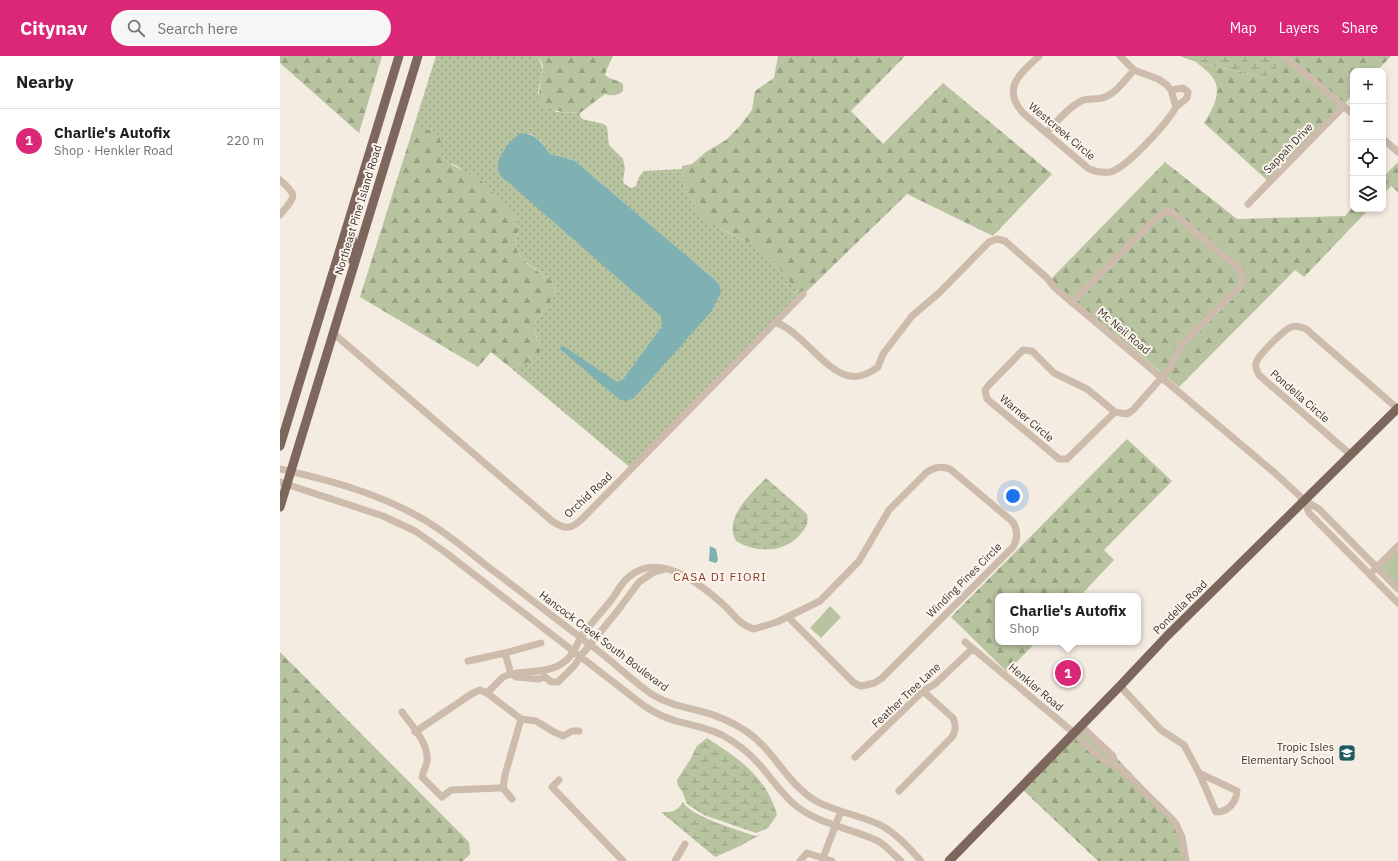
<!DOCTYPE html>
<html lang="en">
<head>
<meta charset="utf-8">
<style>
  :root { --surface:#fff; --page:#f6f6f6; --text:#202124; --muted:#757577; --line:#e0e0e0; --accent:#db2777 }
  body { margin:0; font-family:"IBM Plex Sans",sans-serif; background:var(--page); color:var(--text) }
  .controls { position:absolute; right:12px; top:12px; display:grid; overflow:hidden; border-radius:8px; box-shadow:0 2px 6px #0003 }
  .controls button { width:36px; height:36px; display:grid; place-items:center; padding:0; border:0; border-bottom:1px solid var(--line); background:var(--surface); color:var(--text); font:20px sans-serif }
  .you { position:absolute; left:733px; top:440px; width:14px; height:14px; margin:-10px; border:3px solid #fff; border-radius:50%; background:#1a73e8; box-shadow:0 0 0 6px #1a73e833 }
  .badge { display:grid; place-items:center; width:26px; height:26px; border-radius:50%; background:var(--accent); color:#fff; font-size:13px; font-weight:700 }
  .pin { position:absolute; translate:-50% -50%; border:2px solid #fff; box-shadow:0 1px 4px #0006 }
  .popup { position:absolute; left:715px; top:537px; width:146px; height:52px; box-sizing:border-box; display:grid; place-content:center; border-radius:8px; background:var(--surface); filter:drop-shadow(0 1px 3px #0005); font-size:13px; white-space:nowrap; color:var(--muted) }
  .popup b { font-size:15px; color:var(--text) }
  .popup::after { content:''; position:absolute; left:50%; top:100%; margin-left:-8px; border:8px solid transparent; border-top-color:var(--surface) }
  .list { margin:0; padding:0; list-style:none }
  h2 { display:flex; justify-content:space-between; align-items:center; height:52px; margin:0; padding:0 16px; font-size:17px }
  h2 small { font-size:13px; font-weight:400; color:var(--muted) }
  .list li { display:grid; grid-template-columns:26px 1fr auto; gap:12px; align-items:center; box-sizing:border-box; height:64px; padding:0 16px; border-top:1px solid var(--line) }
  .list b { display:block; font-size:15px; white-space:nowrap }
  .list p { margin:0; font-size:13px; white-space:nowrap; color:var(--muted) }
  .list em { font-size:13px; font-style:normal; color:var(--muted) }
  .icon { flex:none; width:22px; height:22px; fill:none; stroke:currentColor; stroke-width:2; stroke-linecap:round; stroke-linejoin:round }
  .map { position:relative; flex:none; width:1118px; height:805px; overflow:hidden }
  header { display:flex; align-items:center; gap:24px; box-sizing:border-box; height:56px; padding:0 20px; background:var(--accent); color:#fff }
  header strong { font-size:19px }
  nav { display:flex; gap:22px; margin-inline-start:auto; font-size:14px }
  .search { width:280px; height:36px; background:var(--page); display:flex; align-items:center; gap:10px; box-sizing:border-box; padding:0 14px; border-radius:22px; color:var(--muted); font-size:15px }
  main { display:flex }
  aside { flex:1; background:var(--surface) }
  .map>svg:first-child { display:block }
  .grass { fill:url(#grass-dots); fill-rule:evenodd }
  .forest { fill:url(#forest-firs) }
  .wetland { fill:url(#wetland-marsh) }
  .green { fill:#b8c4a0 }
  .water { fill:#7fb0b2 }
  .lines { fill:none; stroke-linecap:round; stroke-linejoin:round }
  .minor { stroke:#cdbbac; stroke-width:7 }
  .major { stroke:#7d675c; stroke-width:9 }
  .labels { text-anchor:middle; stroke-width:4; stroke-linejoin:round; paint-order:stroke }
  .street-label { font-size:11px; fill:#3b302b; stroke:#fbf5ee }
  .poi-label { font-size:11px; fill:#3b302b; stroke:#fbf5ee; text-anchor:end }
  .neighbourhood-label { font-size:12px; letter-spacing:1px; fill:#8c3b22; stroke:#fbf5ee }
</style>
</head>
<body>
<header>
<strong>Citynav</strong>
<div class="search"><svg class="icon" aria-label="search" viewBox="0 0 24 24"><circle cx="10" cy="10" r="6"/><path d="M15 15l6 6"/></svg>Search here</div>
<nav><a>Map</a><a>Layers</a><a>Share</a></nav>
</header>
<main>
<aside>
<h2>Nearby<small></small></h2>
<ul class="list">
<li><span class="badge">1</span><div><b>Charlie's Autofix</b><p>Shop · Henkler Road</p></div><em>220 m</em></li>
</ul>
</aside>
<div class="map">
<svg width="1118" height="805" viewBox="0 0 1118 805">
  <defs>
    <pattern id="grass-dots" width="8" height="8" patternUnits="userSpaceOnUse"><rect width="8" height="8" fill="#b8c4a0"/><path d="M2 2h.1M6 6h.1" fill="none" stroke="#97a083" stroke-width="1.8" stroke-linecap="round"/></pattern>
    <pattern id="forest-firs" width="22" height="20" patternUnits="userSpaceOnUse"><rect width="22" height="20" fill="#b8c4a0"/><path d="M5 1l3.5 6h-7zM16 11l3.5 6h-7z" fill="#97a083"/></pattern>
    <pattern id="wetland-marsh" width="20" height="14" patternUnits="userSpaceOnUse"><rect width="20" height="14" fill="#b8c4a0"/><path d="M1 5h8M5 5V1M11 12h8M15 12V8" fill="none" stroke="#97a083"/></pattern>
  </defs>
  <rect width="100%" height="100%" fill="#f4ebe1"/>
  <path class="grass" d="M156,0H256C267,11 260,23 258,37L276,56L300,57V60L302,63L324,68L327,71L329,89L343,103L345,112L343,126L346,129L351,132L356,130L359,121L364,115L402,113C402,143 424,165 450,178C461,183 472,186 482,194C498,207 509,226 521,241L353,414L231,312L239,310L261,295C261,292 261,288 260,286C258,281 254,278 254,272C254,257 276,251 276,228C261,214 228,204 238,178C219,157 201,133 181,113C175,108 165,107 161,99C158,94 161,87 160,81L152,75L133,73ZM250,78L261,85L270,98L286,102L295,105L433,222L439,228L435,248L432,255L340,344L331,323L337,326L343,323L382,270L380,259L223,95L238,79Z"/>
  <path class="forest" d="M0,0H102L79,77L0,7Z
    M256,0H333L327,13L325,19C330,24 337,23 343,28V35C338,40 331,40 325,38L300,57C285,56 269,57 258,44L263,10L261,5Z
    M498,0H625L571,55L603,88L663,27L772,118L713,180L627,138L521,241C509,226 498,208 484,196C474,187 463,184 451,178C423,166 401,142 402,110L412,108L426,96L446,84L459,71L472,54L475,35L494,22Z
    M999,0H1111L1097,15H1073V39L988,125L924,67C932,54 943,36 933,22C929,16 922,11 916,6L983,21C994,18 1000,12 999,0Z
    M133,73C140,73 150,73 157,77C165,84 157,94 163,102C173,112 189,115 200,124C212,134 223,148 234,160C244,172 232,183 238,196C245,211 264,217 276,228C276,251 254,257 254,272C254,279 260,285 263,291C258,303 242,310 231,312L211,296L198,311L80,241Z
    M885,106L957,163L1065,160L1073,151V153H1089L1024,221L1015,214L899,331L770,224Z
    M1118,106V136L1111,130L1103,139V121Z
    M847,383L892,425L824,494L834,504L800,540H718V586H756L727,616L671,561Z
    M0,596L189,786L190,798L183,805H0Z
    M806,670L892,760L906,805H818L743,734Z"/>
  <path class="wetland" d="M900,0H999C1000,12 994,18 983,21L916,6Z
    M486,422L527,458C529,469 526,471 519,480C503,497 475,497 456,485C443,462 471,438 486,422Z
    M427,682C459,703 486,720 497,759L488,772L476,777L424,759L407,748L402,735L398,730L397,724L410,704L417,690Z
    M403,746C411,761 459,774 475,780L481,778L460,790L435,801L381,756C392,756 396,757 403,746Z"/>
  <path class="green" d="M1118,492V529L1100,510Z
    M550,550L561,561L541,582L530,572Z"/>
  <path class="water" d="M241,77C256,78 262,86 270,98L286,102L295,105L433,222L439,228L441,236L432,255L354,342L346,345L340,344L280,293L281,290H283L337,326L343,323L382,270L380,259L221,120C219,117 217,112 218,108C220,96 232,83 241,77Z
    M430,490L436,493L438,504L436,507L429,505Z"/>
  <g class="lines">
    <path class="minor" d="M759,0C740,18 721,32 743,57L809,113C816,116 823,117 830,116C847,112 887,67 896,51L891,34L887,29L878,23L854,14L840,0
      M1004,0L1073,58
      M891,34L903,32L908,36L907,42L896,51
      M767,76C777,66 787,52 801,45C807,42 815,44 822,42C835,39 845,24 854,14
      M1103,83L1118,96
      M0,124C19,141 15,140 0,159
      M968,148L1064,50
      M792,247L879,160C884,156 887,155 893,157L958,212C963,218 965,223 960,231L900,291L890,312L853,354L847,358L835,356
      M496,266C504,270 511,274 517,280C531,291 552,318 570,320C581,322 590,317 598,311L603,298L632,260L660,236L709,186L717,183L725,185L767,222L774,231L996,418L1024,444L1039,453L1118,533
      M53,277L272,465C284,473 290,474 301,464L523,238
      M743,294L752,295L774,317L807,333L835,356L787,403H779L707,343L705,334L708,330Z
      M1071,399L979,319C977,315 975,311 976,307C978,299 1004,274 1011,271C1017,269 1021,271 1026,273L1117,352
      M0,413C48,424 98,437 141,462C168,477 191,498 215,516C248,541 280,566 313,591C334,606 352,625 373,639C388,648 404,651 420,655C436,659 452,666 466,675C494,694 507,728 536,745C557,757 583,759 604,771C619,780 630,793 641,805
      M0,426L103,460L135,475L165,496L363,649C372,655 382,661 393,664C409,669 426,671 442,679C455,686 468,696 478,707C492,722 502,740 519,752C542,769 573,773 598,785L605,790L621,805
      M1024,444L1029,457L1118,547
      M1094,514L1118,490
      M685,586L794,677L814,696L828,707L835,709L839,711L892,763L896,768L902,781L906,805
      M225,597L231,618
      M188,605L225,597L261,587
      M233,619L237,617C252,615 272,616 284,606C293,600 296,590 301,581C310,568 322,556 332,543C339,533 344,522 356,516C386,499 424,531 446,551C455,560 461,570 474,573L497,566L540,545L579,505L609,454L647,416C655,411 661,410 670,413L733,466C738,475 738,483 733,491L601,623L594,627L582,630L578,629L573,626L512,565L509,560
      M840,630L881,674L904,689L919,717L936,756C948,756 956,747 957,735L919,717
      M207,637L241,663L256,665L274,676L283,680L292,675H299
      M122,656C132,670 149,687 147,706C146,711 143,715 142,721L162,741L171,734L219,732H223L232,743
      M801,670L833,700L835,709
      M135,676L193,637L200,634L207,637L223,621L231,618L236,621L259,623L265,621L271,626H278L295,609L300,601L339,553L359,526L374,516L385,513
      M575,701L643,635L655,628L692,593
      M279,724L272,731L343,805
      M223,732L225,719L241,663
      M619,735L673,680C676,673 676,669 673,662L643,635
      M543,802L561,755
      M395,805L405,788
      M520,805L527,797L552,805"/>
    <path class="major" d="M66,173C76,183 73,191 70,203
      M0,390L119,0
      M0,451L138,0
      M669,805L840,630L887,580L1118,352"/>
  </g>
  <defs>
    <g id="school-square" transform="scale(0.9)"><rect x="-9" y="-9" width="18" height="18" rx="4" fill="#1f5a5e" stroke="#fbf5ee"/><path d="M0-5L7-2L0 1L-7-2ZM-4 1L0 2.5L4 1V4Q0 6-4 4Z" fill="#fff"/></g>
  </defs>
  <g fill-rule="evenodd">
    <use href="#school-square" x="1067" y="697"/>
  </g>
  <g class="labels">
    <g class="street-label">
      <text transform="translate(782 75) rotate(40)" y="4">Westcreek Circle</text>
      <text transform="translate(1008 92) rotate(-46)" y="4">Sappah Drive</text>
      <text transform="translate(78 154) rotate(-73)" y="4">Northeast Pine Island Road</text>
      <text transform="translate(844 275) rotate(40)" y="4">Mc Neil Road</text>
      <text transform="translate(1020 340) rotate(41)" y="4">Pondella Circle</text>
      <text transform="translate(747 362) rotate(40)" y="4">Warner Circle</text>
      <text transform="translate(308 439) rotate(-43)" y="4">Orchid Road</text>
      <text transform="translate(684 524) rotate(-45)" y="4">Winding Pines Circle</text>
      <text transform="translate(900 551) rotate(-45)" y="4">Pondella Road</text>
      <text transform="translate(324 585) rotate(37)" y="4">Hancock Creek South Boulevard</text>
      <text transform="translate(756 631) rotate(40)" y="4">Henkler Road</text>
      <text transform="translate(626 639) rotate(-43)" y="4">Feather Tree Lane</text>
    </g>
    <g class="poi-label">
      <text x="1054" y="695">Tropic Isles<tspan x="1054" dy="13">Elementary School</tspan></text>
    </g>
    <g class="neighbourhood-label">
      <text x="440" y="525">CASA DI FIORI</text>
    </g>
  </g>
</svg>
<div class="controls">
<button>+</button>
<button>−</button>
<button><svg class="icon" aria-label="locate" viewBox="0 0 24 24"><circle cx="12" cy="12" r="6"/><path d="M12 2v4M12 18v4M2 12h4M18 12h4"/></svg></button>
<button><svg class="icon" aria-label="layers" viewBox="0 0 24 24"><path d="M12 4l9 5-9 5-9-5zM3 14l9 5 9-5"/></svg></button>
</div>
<div class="you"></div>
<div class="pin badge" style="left:788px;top:617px">1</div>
<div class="popup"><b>Charlie's Autofix</b>Shop</div>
</div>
</main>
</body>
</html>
